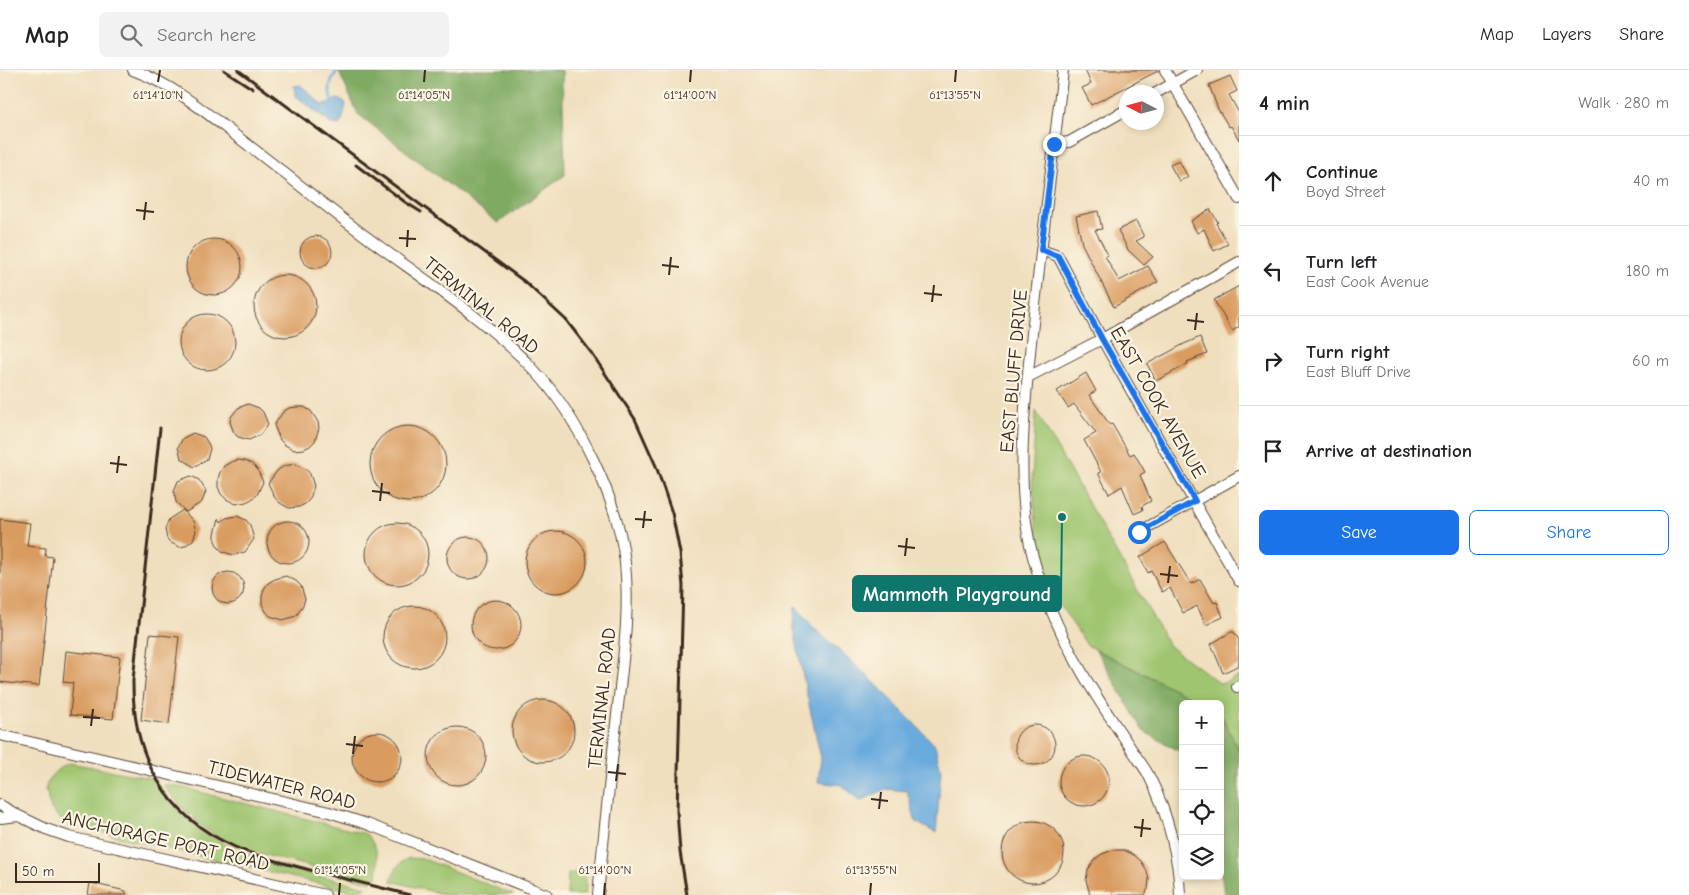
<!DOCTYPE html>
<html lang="en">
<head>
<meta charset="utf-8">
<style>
  :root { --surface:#fff; --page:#f2f2f2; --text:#202124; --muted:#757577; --line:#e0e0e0; --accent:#1a73e8 }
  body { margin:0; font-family:"Comic Neue",sans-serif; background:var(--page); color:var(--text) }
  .controls { position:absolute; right:15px; bottom:15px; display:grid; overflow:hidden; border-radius:8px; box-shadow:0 2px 8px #0003 }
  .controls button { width:45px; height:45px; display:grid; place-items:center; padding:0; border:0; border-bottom:1px solid var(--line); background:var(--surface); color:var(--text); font:25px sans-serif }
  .compass { position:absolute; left:1119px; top:15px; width:45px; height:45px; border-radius:50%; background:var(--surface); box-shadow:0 2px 8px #0003; rotate:276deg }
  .scale { position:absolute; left:15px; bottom:12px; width:85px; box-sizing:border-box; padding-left:5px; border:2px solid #3b2a1e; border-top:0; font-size:14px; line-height:18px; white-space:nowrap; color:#3b2a1e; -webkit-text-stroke:4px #fcf5e5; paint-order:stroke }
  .stop { position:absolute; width:15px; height:15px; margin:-11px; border:4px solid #1a73e8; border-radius:50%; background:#fff }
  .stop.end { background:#1a73e8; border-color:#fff; box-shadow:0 1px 5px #0008 }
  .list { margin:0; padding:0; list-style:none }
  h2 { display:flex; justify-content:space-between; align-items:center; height:65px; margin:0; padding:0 20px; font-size:21px }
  h2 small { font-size:16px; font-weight:400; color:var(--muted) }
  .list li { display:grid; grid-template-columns:32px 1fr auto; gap:15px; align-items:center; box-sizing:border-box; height:90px; padding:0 20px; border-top:1px solid var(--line) }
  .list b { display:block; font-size:19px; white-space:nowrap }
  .list p { margin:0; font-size:16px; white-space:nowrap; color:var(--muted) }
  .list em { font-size:16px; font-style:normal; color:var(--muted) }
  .actions { display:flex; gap:10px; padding:15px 20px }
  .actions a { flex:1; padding:11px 0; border:1px solid var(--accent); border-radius:8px; text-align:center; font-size:18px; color:var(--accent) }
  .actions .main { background:var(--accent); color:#fff }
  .icon { flex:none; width:28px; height:28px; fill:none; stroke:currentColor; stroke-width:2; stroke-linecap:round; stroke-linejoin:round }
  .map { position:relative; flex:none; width:1239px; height:825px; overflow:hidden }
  header { display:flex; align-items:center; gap:30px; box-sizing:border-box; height:70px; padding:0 25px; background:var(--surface); border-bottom:1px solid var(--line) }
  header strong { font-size:24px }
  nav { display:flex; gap:28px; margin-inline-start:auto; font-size:18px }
  .search { width:350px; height:45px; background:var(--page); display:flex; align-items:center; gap:12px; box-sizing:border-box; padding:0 18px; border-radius:8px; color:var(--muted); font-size:19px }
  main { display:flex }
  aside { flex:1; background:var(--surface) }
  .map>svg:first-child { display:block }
  .green { fill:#9fc56f; stroke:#6d7846 }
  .forest { fill:#7faa62; stroke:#5d6a40 }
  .water { fill:#6babde; stroke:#536a7e }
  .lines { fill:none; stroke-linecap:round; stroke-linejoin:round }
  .stream { stroke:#6babde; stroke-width:3 }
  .building { fill:#d99b5e }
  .minor-casing { stroke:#564536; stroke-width:12 }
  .minor { stroke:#fff; stroke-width:10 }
  .rail { stroke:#3b2a1e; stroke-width:3 }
  .route { stroke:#1a73e8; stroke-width:6 }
  .ticks { fill:none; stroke:#3b2a1e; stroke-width:2 }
  .labels { text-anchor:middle; stroke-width:4.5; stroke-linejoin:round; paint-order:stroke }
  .street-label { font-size:19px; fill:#3b2a1e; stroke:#fcf5e5 }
  .ticks-label { font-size:12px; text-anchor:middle; fill:#3b2a1e; stroke:#fcf5e5; stroke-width:4.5; stroke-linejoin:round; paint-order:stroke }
  .leader { fill:none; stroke:#0f766e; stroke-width:2 }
  .callout-dot { fill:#0f766e; stroke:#fcf5e5; stroke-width:2 }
  .callout { fill:#0f766e; stroke:#0f766e; stroke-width:2 }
  .callout-label { font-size:20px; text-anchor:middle; font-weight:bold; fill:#fff }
</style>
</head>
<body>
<header>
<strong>Map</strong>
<div class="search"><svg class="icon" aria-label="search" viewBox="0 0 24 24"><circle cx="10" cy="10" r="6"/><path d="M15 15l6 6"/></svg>Search here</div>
<nav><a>Map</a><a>Layers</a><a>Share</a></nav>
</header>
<main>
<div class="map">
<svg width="1239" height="825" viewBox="0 0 1239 825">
  <rect width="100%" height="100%" fill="#fcf5e5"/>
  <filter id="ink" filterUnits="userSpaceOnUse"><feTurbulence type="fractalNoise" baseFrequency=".02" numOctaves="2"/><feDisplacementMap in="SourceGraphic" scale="10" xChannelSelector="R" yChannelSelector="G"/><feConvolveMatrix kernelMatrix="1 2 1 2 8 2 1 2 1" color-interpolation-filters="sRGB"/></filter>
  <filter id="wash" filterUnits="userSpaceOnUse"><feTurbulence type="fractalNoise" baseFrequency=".0096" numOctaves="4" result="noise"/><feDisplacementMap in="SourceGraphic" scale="20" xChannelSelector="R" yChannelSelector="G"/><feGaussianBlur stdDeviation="1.12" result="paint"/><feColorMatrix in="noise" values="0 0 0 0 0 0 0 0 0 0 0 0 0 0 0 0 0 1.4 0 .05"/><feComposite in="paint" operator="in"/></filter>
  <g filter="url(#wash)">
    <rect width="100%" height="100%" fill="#f0dfbe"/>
    <path class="green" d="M1036,341L1169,576L1221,614L1239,606V680L1220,643V634H1204L1087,575L1062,538L1046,506L1038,473L1032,409Z
      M70,693L155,709C199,786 288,797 366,817L358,821H351L118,767L64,751C52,744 48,735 47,721H45C48,707 56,698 70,693Z
      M168,714L366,764C378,777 379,790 377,807H373L371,812C344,806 318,799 292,792C257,783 221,774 194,750L195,748L191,744L189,746L164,716Z
      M409,788L424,789L514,825H447L391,811C395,799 398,793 409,788Z
      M579,802L587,803L585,825H567L568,804Z"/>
    <path class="forest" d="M338,0H562L565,105L498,153L358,44Z
      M1096,580L1204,634H1183V683L1143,661Z
      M1220,643L1239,680V825H1224L1220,794Z"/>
    <path class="water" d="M300,15C309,21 314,29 323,35L337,29L344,31L346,35L342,51L339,55L331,54L295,25L294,16Z
      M795,536L815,559L870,608L935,675L941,701L936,763L916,752L907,721L886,719L860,731L842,715L818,712L821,688L806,621L793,555Z"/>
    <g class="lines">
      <path class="stream" d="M332,31C327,19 331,9 338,0"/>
    </g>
    <g id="blocks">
      <path class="building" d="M1085,0H1158V1L1091,35L1082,18L1091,14Z
        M1230,6L1237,21L1229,25L1239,43V70L1231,56L1229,57L1218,39L1209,15Z
        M1179,91L1188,107L1179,111L1170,95Z
        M1210,139L1218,152L1216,153L1228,174L1214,181L1204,159L1197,163L1191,151Z
        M1098,141L1102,159L1095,160L1108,185L1105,186L1119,211L1148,196L1158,212L1114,237L1082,174L1076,146Z
        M1136,151L1144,167L1136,171L1153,187L1144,195L1128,180L1118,160Z
        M300 182a16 16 0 1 1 32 0a16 16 0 1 1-32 0Z
        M186 197a28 28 0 1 1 56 0a28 28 0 1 1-56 0Z
        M254 236a31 31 0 1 1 62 0a31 31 0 1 1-62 0Z
        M1239,216V257L1232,261L1214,230Z
        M179 272a28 28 0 1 1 56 0a28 28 0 1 1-56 0Z
        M1200,267L1207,284L1187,292L1188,294L1156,311L1147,294L1184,274Z
        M1086,303L1096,321L1089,325L1110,355L1112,354L1130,385L1134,383L1145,402L1140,405L1151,431L1142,436L1143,440L1134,444L1122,416L1109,424L1098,403L1101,402L1084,370L1096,363L1074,334L1068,338L1057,321Z
        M248,334L259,338L263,342L268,354L260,365L249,370L238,367L234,363L230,352L231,347L238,338Z
        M297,337H304L311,341L318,352L319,358L315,371L310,376L304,379L294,380L285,375L280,370L274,355L283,342L289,338Z
        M370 394a38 38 0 1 1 76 0a38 38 0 1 1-76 0Z
        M193,363L204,367L209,375L210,379L207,389L194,397L181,388L178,377L183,368Z
        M238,390L245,391L252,394L257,399L263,412L257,425L252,429L246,432L236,434L226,429L221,424L218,417V409L220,402L224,396L231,392Z
        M295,394L306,399L310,404L314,416L310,429L305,434L299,437L289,438L280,433L275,428L268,413L278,400L284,396Z
        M191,406L199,410L206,421L202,432L186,442L176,432L174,421L178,411Z
        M183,440L193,451L196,461L193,470L185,476L180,477L171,473L167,469L165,459L169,449Z
        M237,446L246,450L250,455L254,469L245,482L234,485L223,482L218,477L215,471V464L219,448L221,452L226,448Z
        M0,449L30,453L27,476L46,478L45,486L53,487L39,616L0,612Z
        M267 472a21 21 0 1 1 42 0a21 21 0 1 1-42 0Z
        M366 484a31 31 0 1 1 62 0a31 31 0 1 1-62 0Z
        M525 492a31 31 0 1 1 62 0a31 31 0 1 1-62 0Z
        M447 488a21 21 0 1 1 42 0a21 21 0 1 1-42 0Z
        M1165,472L1191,514L1200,509L1214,533L1217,532L1223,547L1206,555L1197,536L1183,543L1170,518L1162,522L1151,501L1148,503L1140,487Z
        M212 518a16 16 0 1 1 32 0a16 16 0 1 1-32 0Z
        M286,506L296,511L301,516L305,529L303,535L296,546L283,550L270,546L265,540L262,534V526L264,519L268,513L275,509Z
        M471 555a25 25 0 1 1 50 0a25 25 0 1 1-50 0Z
        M383 567a31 31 0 1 1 62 0a31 31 0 1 1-62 0Z
        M1231,562H1234L1239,570V595L1223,603L1211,574Z
        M150,564L179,567L169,654L141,650Z
        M66,581L120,587L113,649L70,645L73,613L63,612Z
        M512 661a31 31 0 1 1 62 0a31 31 0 1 1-62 0Z
        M1015 675a20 20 0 1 1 40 0a20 20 0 1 1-40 0Z
        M428 686a29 29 0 1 1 58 0a29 29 0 1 1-58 0Z
        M352 687a25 25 0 1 1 50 0a25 25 0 1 1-50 0Z
        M1059 711a25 25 0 1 1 50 0a25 25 0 1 1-50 0Z
        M1002 782a31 31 0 1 1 62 0a31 31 0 1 1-62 0Z
        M1113,780H1124L1134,785L1141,791L1146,799L1149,809L1148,819L1145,825H1090L1086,810L1088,800L1094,790L1102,784Z
        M90,813L126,821V825H88Z"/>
    </g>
  </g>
  <g filter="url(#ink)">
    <use href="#blocks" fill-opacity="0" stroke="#564536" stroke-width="1"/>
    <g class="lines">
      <g class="minor-casing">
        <path id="minor" d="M133,0C171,14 203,40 235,65C276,96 315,128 356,159C415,204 483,246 534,300C577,345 619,431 625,493C630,541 623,589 618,636C611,699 604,762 598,825
          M1063,0C1053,88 1041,175 1032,263C1025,334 1014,417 1033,487C1043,524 1059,561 1078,595C1094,625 1115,654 1134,683C1139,691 1146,699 1150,708C1167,741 1179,788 1180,825
          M1165,0L1239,129
          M1156,23L1197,0
          M1054,74L1069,72L1126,40
          M1041,180L1058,186L1102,269L1239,511
          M1028,307L1102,269L1239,192
          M1139,462L1239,406
          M1237,617L1239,616
          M0,665L329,742L367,754L547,825
          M0,735L19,746
          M0,748L19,746L46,759L69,767L325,825"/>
      </g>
      <use href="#minor" class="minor"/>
      <path class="rail" d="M224,0L253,19
        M238,0L525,212L566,250L593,285L635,349L656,396L672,443L680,483L683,516L677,741L680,782L687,825
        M356,95L405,132L421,142
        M160,358L133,610C132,685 165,746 235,777C260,788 288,794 314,801C346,809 378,817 410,825"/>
    </g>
  </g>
  <g class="lines" filter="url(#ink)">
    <path class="route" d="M1054,74L1041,180L1058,186L1102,269L1195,431L1139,462"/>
  </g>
  <path class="ticks" d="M158,12L160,0M424,12L425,0M690,12L691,0M955,12L956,0M136,140L154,142M144,150L146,132M399,168L416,169M407,177L408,160M662,195L679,197M669,205L671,187M924,223L942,225M932,232L934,215M1187,250L1204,252M1195,260L1197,243M110,393L127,395M117,403L119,386M372,421L390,423M380,431L382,413M635,449L652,450M643,458L645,441M898,476L915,478M905,486L907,468M1160,504L1178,506M1168,513L1170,496M83,647L100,648M91,656L93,639M346,674L363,676M353,684L355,666M608,702L626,704M616,711L618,694M871,729L888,731M879,739L881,722M1134,757L1151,759M1141,767L1143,749M339,825L340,813M604,825L605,813M870,825L871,813"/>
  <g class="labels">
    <g class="street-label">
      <text transform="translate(482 235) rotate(39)" y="7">TERMINAL ROAD</text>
      <text transform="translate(1013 301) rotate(-85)" y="7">EAST BLUFF DRIVE</text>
      <text transform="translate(1159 332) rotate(60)" y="7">EAST COOK AVENUE</text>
      <text transform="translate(601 628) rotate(-84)" y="7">TERMINAL ROAD</text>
      <text transform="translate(282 714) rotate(14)" y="7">TIDEWATER ROAD</text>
      <text transform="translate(166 770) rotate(13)" y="7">ANCHORAGE PORT ROAD</text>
    </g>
  </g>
  <g class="ticks-label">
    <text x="158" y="29">61°14'10"N</text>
    <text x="424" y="29">61°14'05"N</text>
    <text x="690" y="29">61°14'00"N</text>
    <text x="955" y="29">61°13'55"N</text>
    <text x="340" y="804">61°14'05"N</text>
    <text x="605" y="804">61°14'00"N</text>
    <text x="871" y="804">61°13'55"N</text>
  </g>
  <path class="leader" d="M1062 447L1061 524"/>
  <circle class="callout-dot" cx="1062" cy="447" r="5"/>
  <rect class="callout" x="853" y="506" width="208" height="35" rx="5"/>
  <g class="callout-label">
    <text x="957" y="531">Mammoth Playground</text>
  </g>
</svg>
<div class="controls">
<button>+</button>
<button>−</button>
<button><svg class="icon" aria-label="locate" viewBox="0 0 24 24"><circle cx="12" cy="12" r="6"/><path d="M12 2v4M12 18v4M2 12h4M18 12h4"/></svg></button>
<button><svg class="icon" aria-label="layers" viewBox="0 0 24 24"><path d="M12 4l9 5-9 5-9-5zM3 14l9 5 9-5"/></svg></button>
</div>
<svg class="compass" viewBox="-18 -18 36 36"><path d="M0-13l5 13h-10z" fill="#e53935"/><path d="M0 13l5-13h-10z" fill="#757577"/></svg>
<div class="scale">50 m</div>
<div class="stop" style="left:1139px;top:462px"></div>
<div class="stop end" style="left:1054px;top:74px"></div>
</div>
<aside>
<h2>4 min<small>Walk · 280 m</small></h2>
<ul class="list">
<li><svg class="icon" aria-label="ahead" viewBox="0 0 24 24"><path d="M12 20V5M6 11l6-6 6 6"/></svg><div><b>Continue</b><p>Boyd Street</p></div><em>40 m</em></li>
<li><svg class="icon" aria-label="left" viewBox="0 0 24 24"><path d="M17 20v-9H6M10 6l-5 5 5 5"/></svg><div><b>Turn left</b><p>East Cook Avenue</p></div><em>180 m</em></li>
<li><svg class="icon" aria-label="right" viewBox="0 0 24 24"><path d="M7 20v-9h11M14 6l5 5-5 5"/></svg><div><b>Turn right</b><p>East Bluff Drive</p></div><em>60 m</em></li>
<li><svg class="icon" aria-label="arrive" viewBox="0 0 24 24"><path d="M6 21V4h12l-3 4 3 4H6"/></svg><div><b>Arrive at destination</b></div></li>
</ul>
<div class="actions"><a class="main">Save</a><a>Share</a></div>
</aside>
</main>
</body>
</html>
